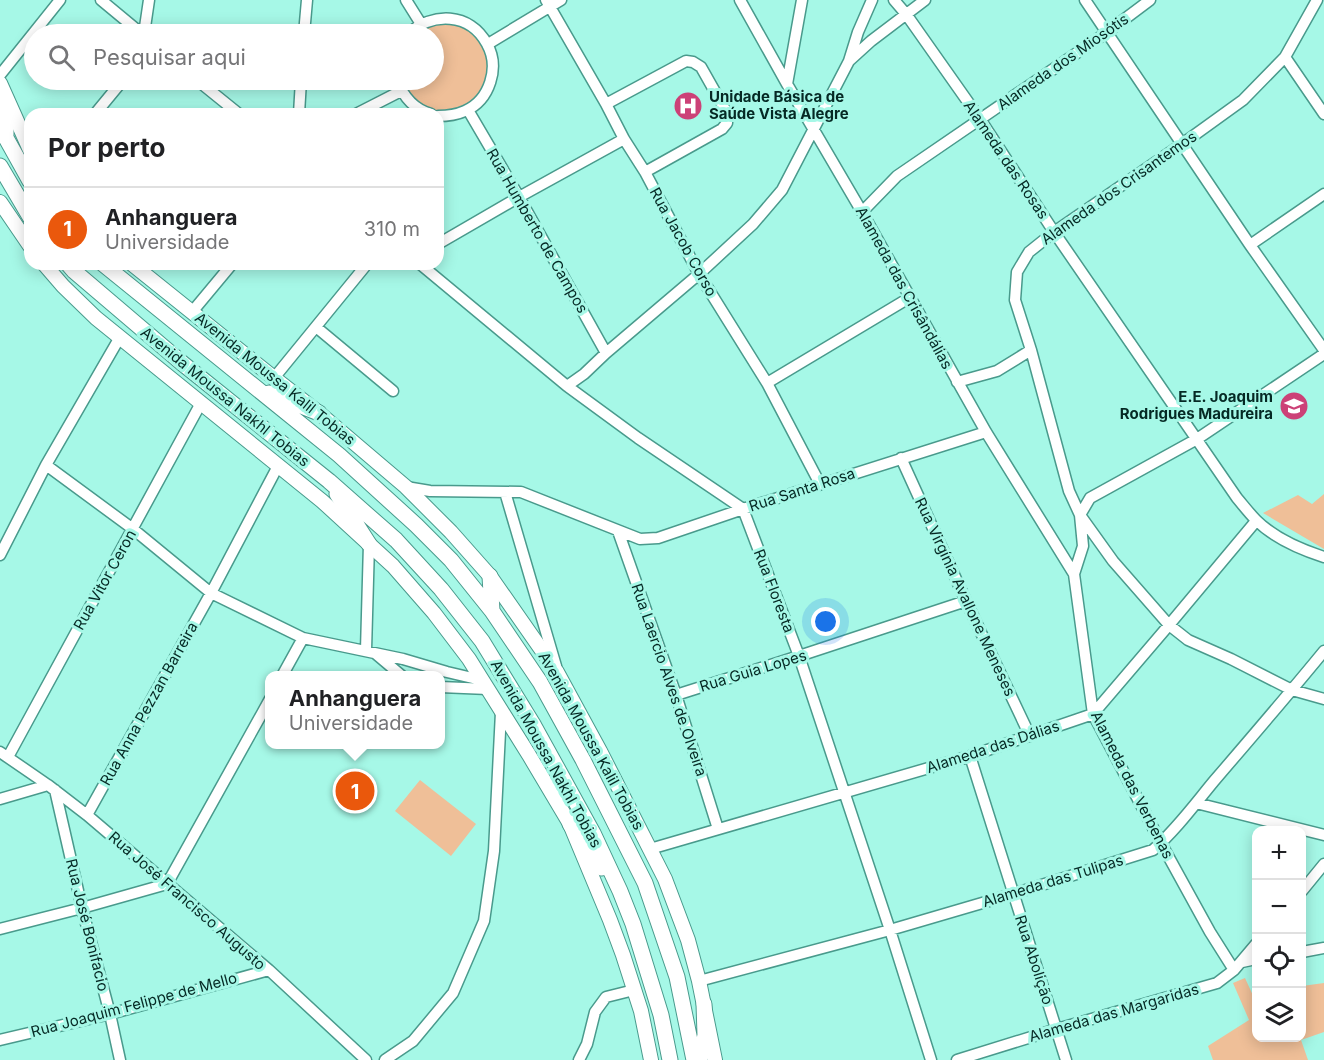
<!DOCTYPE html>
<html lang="pt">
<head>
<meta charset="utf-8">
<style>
  :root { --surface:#fff; --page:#f6f6f6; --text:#202124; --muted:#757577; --line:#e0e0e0; --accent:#ea580c }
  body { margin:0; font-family:Inter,sans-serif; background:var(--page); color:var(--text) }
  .controls { position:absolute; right:18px; bottom:18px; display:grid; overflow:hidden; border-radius:12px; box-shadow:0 3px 15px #0003 }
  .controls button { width:54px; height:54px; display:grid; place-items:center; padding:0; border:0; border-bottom:2px solid var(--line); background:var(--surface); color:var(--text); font:30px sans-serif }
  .you { position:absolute; left:826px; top:622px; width:21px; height:21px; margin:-15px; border:4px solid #fff; border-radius:50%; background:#1a73e8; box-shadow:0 0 0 9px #1a73e833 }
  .badge { display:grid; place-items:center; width:39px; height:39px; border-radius:50%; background:var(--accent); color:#fff; font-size:20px; font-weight:700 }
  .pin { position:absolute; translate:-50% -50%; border:3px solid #fff; box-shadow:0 2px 6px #0006 }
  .popup { position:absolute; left:265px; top:671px; width:180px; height:78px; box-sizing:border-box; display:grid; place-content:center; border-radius:12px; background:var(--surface); filter:drop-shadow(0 2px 4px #0005); font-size:20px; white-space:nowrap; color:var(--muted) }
  .popup b { font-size:22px; color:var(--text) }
  .popup::after { content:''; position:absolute; left:50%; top:100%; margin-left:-12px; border:12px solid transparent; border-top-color:var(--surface) }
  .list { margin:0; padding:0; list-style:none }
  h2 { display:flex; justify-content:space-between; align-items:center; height:78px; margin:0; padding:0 24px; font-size:26px }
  h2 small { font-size:20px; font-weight:400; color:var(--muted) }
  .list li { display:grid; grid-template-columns:39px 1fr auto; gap:18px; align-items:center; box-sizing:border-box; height:84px; padding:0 24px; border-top:2px solid var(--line) }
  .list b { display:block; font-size:22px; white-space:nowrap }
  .list p { margin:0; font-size:20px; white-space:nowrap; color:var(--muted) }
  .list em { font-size:20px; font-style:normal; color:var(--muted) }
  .icon { flex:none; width:33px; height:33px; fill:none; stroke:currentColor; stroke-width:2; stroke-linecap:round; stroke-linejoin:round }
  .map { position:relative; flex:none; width:1324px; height:1060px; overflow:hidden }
  .search { position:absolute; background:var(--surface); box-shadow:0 3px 15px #0003; left:24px; top:24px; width:420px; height:66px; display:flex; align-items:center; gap:15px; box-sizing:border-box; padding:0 21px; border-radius:33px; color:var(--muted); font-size:22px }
  .panel { position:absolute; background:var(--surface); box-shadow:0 3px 15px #0003; left:24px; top:108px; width:420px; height:162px; border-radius:18px }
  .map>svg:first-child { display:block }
  .green { fill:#efbf98 }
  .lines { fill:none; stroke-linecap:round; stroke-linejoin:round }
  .minor-casing { stroke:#499a8c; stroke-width:13 }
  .tertiary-casing { stroke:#499a8c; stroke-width:16 }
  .secondary-casing { stroke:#499a8c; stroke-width:17 }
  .minor { stroke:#fff; stroke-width:10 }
  .tertiary { stroke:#fff; stroke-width:14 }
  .secondary { stroke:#fff; stroke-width:15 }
  .labels { text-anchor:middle; stroke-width:6; stroke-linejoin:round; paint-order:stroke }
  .street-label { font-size:15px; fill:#052924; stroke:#a6f8e7 }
  .poi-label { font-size:15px; font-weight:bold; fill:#052924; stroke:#a6f8e7; text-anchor:start }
</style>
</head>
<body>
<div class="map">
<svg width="1324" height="1060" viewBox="0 0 1324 1060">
  <rect width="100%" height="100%" fill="#a6f8e7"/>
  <path class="green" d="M441,20L463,23L477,34L491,63L489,83L467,109L445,114L428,111L413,103L400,80H434V34H411Z
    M1324,494V549L1263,513L1298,495L1312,504Z
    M420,780L476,824L451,856L395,811Z
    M1245,978L1256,1002V1038H1302V986L1324,983V1032L1301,1040L1308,1060H1213L1208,1046L1249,1020L1233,983Z"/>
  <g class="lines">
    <g class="minor-casing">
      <path id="minor" d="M101,0L142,34
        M406,0L421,24
        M546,0L606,104L624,139L645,172L699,274L767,383L820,484
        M740,0L787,84L862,212L986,432L1074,574
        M894,0L906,14L980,119L1054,232L1237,498C1243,505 1249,513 1256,520C1274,538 1299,549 1324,557
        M1085,0L1250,245L1324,350
        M1317,0L1285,57L1243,100L1182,144L1054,232L1029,252L1017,272L1015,300L1031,350L1069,491L1080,515L1113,561L1169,625L1188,640L1231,659L1292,690L1324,699
        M144,34L149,0
        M304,34L307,0
        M408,34C432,12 470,12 487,44C500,67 490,100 465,111C456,115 448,116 438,116
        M488,44L561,0
        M1285,57L1324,114
        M849,61L871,41L925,0
        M0,75L60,0
        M197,80L239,114
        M397,80C403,96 413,109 431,114
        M787,84L802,0
        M606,104L686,61L693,62L701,67L727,113V123L722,129L645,172
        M468,110L519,197L606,353
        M95,114L123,80
        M299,114L301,80
        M356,114L401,91
        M862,212L897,176L1106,33L1150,0
        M438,244L519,197L624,139
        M1250,245L1324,194
        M420,264L567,386L638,438L743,509L799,656L890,930L931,1060
        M192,312L232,264
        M316,327L393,391
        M274,378L367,264
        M957,382L997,371L1031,350
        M767,383L909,298
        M567,386L584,374L606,353L699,274L753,224L782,190L849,61L858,32L872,0
        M901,458L966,601L1030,736
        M46,465L133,529L211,593L303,638L403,659L447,672L481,680
        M406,487L430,491L521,492L640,539L658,538L743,509L986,432
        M505,492L556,666
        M1080,515L1083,546L1074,574L1093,714L1161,843L1210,932L1234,970
        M1080,515L1090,498L1197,439L1324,354
        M618,531L676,695L718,829
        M0,555L46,465L120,337
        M366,650L369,544
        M376,654L402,676
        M282,676L303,638
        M440,687L488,689
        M676,695L799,656L966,601
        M0,752L48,785L87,815L269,970L366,1060
        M970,756L1066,1060
        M8,757L201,403
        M55,790L82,908L110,1014L120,1060
        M0,799L48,785
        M1196,803L1324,835
        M87,815L211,593L278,466
        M650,849L970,756L1093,714L1169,625L1256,521
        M1302,891L1324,864
        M0,929L82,908L167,884L270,699
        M1302,952L1324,948
        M1242,962L1256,959
        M699,981L890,930L1013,894L1153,850C1176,830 1195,804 1214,781C1251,738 1288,695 1324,651
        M0,1040L110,1014L269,970
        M385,1060L413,1041L453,993L484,921L494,851L501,712
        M579,1060L587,1044L595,1012L606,997L634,990
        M957,1060L1057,1029L1217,983L1234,970L1256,944"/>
    </g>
    <g class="tertiary-casing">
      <path id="tertiary" d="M0,83L30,150
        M0,202L30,246
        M44,264L63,286L96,318L322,501L393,566L434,613L469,659L529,755L570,824L610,920L623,955L641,1011L651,1060
        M132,264L274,378L319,413L406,487L451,532L490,576L557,672L600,751L665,879L688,940L699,981L715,1060"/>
    </g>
    <g class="secondary-casing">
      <path id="secondary" d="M6,99V135
        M0,123L6,138L30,181
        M0,166L30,217
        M68,264L74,271L182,363L329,481L396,540L441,589L482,641L534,726L593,833L620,891L633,924L661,1015L670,1060
        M103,264L339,455L416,525L451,560L492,611L540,682L583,760L645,883L677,977L694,1060
        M269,393L319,413
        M337,494L369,544
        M490,576L492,611
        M570,824L602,868
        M700,1060L705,1035L704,1004"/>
    </g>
    <use href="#minor" class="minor"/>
    <use href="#tertiary" class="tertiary"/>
    <use href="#secondary" class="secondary"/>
  </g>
  <defs>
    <g id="hospital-disc" transform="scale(1.5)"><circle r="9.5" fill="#cc4177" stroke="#a6f8e7"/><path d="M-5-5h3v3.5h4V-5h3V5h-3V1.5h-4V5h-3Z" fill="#fff"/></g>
    <g id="school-disc" transform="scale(1.5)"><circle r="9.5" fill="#cc4177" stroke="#a6f8e7"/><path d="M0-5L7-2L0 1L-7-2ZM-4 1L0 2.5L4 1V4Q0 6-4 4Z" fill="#fff"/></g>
  </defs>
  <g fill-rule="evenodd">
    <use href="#hospital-disc" x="688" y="106"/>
    <use href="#school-disc" x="1294" y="406"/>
  </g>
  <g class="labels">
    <g class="street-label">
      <text transform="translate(1063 62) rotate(-35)" y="5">Alameda dos Miosótis</text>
      <text transform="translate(1006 160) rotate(56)" y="5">Alameda das Rosas</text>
      <text transform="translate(1119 188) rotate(-35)" y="5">Alameda dos Crisantemos</text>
      <text transform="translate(537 231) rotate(60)" y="5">Rua Humberto de Campos</text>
      <text transform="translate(683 242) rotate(61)" y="5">Rua Jacob Corso</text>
      <text transform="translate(904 288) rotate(61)" y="5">Alameda das Crisândálias</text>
      <text transform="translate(275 379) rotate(39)" y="5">Avenida Moussa Kalil Tobias</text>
      <text transform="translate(225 397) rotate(39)" y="5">Avenida Moussa Nakhl Tobias</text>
      <text transform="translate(802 490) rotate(-18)" y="5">Rua Santa Rosa</text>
      <text transform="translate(105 580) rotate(-61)" y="5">Rua Vitor Ceron</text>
      <text transform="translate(774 591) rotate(69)" y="5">Rua Floresta</text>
      <text transform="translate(965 597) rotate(65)" y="5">Rua Virgínia Avallone Meneses</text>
      <text transform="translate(753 671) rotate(-17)" y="5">Rua Guia Lopes</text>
      <text transform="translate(669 680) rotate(71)" y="5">Rua Laercio Alves de Olveira</text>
      <text transform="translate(149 704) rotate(-61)" y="5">Rua Anna Pezzan Barreira</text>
      <text transform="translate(591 741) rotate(61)" y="5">Avenida Moussa Kalil Tobias</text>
      <text transform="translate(993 747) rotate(-18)" y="5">Alameda das Dálias</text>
      <text transform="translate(546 754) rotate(61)" y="5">Avenida Moussa Nakhl Tobias</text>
      <text transform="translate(1132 785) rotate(63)" y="5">Alameda das Verbenas</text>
      <text transform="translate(1053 881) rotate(-17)" y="5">Alameda das Tulipas</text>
      <text transform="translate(187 901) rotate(41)" y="5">Rua José Francisco Augusto</text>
      <text transform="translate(87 925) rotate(76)" y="5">Rua José Bonifacio</text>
      <text transform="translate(1034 960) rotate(72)" y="5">Rua Abolição</text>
      <text transform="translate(134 1005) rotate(-15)" y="5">Rua Joaquim Felippe de Mello</text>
      <text transform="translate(1114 1013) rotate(-16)" y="5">Alameda das Margaridas</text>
    </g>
    <g class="poi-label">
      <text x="709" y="102">Unidade Básica de<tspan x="709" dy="17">Saúde Vista Alegre</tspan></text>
      <text x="1273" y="402" text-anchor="end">E.E. Joaquim<tspan x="1273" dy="17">Rodrigues Madureira</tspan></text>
    </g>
  </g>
</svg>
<div class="controls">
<button>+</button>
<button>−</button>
<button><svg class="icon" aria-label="locate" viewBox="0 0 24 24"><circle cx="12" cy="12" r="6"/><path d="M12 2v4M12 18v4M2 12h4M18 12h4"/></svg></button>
<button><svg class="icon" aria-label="layers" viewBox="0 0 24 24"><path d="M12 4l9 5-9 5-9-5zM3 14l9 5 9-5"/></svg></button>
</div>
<div class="you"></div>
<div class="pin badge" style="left:355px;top:791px">1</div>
<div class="popup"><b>Anhanguera</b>Universidade</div>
<div class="search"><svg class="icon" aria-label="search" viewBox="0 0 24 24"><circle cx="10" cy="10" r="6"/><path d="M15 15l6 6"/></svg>Pesquisar aqui</div>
<section class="panel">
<h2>Por perto<small></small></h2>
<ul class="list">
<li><span class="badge">1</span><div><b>Anhanguera</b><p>Universidade</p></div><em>310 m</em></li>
</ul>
</section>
</div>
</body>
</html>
